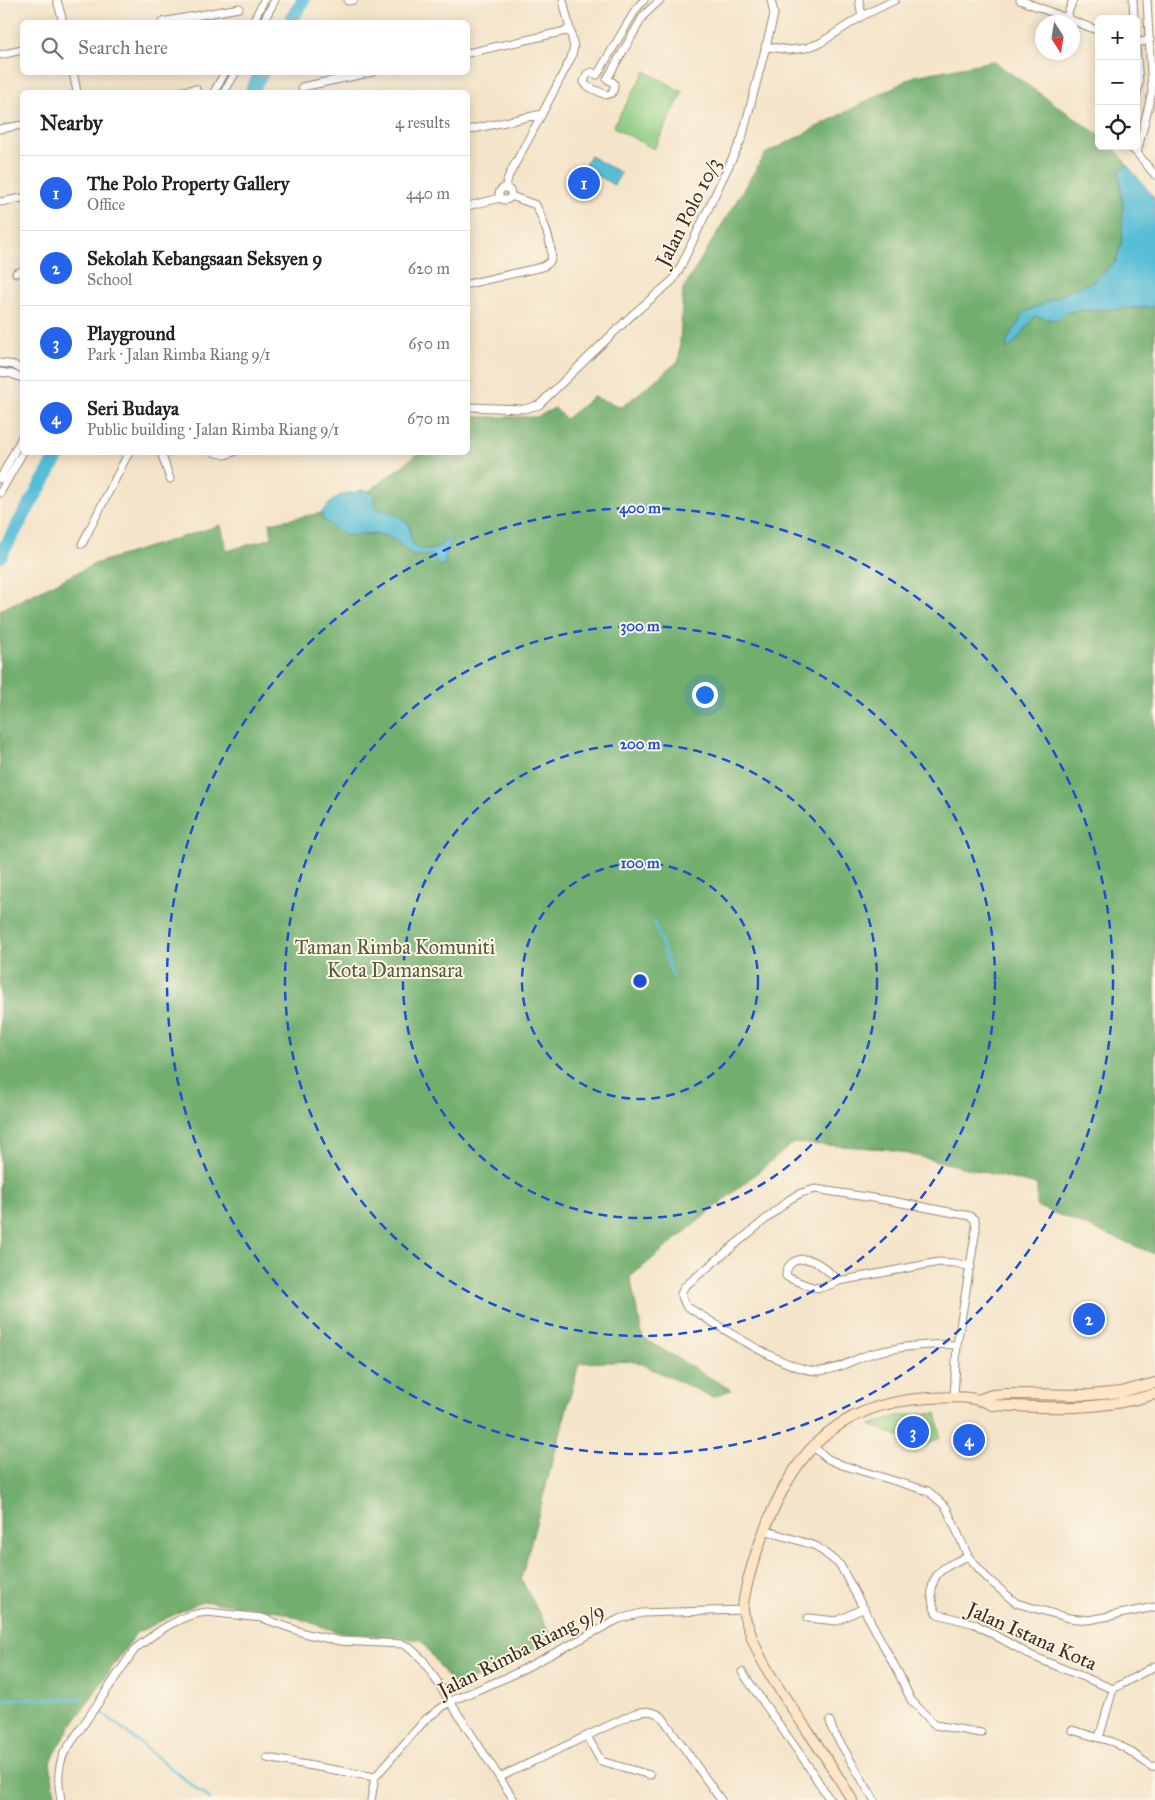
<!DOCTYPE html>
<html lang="en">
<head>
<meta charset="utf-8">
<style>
  :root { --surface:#fff; --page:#f6f6f6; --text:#222; --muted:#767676; --line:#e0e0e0; --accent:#2563eb }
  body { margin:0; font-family:"IM FELL Great Primer",serif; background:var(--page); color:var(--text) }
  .controls { position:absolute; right:15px; top:15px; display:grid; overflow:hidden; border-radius:8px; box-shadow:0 2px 12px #0003 }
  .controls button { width:45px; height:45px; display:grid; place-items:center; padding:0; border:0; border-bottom:1px solid var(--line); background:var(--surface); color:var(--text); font:25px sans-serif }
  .compass { position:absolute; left:1035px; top:15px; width:45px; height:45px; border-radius:50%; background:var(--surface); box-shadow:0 2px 12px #0003; rotate:168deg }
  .you { position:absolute; left:704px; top:694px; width:18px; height:18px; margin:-12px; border:4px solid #fff; border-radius:50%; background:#1a73e8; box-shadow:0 0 0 8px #1a73e833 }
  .badge { display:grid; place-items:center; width:32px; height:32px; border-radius:50%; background:var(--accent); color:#fff; font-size:16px; font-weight:700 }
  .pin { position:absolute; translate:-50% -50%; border:2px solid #fff; box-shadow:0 1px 5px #0006 }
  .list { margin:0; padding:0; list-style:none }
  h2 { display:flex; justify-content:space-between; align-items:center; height:65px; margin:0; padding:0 20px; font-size:21px }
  h2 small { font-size:16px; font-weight:400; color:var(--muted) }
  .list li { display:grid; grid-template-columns:32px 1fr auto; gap:15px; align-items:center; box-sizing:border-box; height:75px; padding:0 20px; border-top:1px solid var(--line) }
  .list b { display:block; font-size:19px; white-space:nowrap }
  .list p { margin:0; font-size:16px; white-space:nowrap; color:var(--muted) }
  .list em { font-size:16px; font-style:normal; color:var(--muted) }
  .icon { flex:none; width:28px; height:28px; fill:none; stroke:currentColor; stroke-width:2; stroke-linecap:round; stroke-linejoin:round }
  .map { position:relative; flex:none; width:1155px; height:1800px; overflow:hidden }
  .search { position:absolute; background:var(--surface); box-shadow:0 2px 12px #0003; left:20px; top:20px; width:450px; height:55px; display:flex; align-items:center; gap:12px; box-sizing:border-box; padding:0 18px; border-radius:8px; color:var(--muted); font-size:19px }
  .panel { position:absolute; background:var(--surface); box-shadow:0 2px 12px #0003; left:20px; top:90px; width:450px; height:365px; border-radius:8px }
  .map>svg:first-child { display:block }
  .green { fill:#8dcb80; stroke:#647a4f }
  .forest { fill:#72af6e; stroke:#566c46 }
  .water { fill:#59bed7; stroke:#4a747a }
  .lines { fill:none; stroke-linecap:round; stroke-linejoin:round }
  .stream { stroke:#59bed7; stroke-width:2.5 }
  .river { stroke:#59bed7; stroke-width:14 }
  .street-casing { stroke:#988774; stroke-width:9 }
  .secondary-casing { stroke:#988774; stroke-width:12 }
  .street { stroke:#fff; stroke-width:7 }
  .secondary { stroke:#fde5c5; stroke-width:10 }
  .ring { fill:none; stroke:#1d4ed8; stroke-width:2.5; stroke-dasharray:9 6 }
  .labels { text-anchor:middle; stroke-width:4; stroke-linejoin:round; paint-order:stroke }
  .street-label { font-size:20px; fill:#3b2a1e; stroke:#fcf5e5 }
  .park-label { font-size:20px; fill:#545a3b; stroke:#fcf5e5 }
  .centre { fill:#1d4ed8; stroke:#fcf5e5; stroke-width:2.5 }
  .ring-label { font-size:15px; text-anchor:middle; font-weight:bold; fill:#1d4ed8; stroke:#fcf5e5; stroke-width:4; stroke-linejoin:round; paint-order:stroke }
</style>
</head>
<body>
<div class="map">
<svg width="1155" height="1800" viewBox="0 0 1155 1800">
  <rect width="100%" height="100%" fill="#fcf5e5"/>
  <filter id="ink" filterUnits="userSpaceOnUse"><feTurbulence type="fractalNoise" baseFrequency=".02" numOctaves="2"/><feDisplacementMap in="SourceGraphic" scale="10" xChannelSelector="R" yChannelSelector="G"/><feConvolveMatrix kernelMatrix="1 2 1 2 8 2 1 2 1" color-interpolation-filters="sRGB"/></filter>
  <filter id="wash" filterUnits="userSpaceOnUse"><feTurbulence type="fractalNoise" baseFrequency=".0096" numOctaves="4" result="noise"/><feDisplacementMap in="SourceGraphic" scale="20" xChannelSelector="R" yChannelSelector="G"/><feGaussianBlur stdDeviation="1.12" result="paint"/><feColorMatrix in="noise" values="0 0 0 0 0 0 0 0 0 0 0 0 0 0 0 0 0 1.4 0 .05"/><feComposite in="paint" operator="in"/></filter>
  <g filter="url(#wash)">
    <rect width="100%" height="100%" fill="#f4e4c9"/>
    <path class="green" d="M645,71L683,92L654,149L613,127Z
      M937,1413L940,1438L923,1446L870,1425L897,1416Z"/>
    <path class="forest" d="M993,61L1099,135V146H1113L1127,165L1119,172C1122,197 1129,237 1116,261C1105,281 1047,302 1025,312L1014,344L1035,316L1054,320L1070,311L1155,307V1254L1037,1206V1185L888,1149L793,1143L630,1277L643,1338L731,1390L712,1397L635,1361L579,1363L521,1579L554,1642L455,1687L421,1640L338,1632L278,1611L202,1601L136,1633L65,1735L50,1763L56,1800H0V610L97,563L221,525L227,551L272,538L270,523L321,513L323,520L348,536L361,534L391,536L413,556L432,555L439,565L446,550L451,544L446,540C436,552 431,551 416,548L411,539L409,524L377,510L375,506L374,495L369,491L419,453L468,452V417H537L555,408L566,419L593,397L622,407L679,361L683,289L765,154L915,76Z"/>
    <path class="water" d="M590,156L621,173L614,185L593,173L590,175H583L581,172Z
      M1127,165L1155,199V307L1070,311L1054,320L1035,316L1014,344L1006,349L1008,339L1025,312L1093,281L1116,262L1122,240L1123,204L1119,172Z
      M361,490L369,491L374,495L375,506L377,510C390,509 399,517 409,524L411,539L416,548C425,550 434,552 441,545C445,541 446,540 452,538L451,544L446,550L445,565L439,566L432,555L413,556C393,538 389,532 361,534C355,534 350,536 345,535C339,533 331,524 323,520L321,513C326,506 336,496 345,494C351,492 355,494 361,490Z"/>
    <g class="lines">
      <path class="stream" d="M654,922L673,977
        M0,1699H84
        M103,1713L210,1800"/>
      <path class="river" d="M290,22L303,0
        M251,92L262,72
        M0,556L60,452"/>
    </g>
  </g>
  <g filter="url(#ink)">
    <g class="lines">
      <g class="street-casing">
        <path id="street" d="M57,0L63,22
          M644,0L636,9L597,75L591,72L587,74L584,82L587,86L606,95L612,93L614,88V83L607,79L644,15L660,0
          M859,0L862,16
          M1020,0L1099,31
          M1133,0L1134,19
          M348,1L354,0
          M1066,18L1073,0
          M162,22L239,8
          M253,22L264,0
          M263,22L275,0
          M1136,43L1150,40
          M765,46L789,50L806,48L820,43L862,16L895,0
          M1136,48L1139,83L1136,96
          M468,53L570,30
          M0,55L22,50
          M73,72L77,92
          M302,87L373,72
          M178,92L196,89
          M214,92L225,72
          M224,92L236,72
          M0,129L22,125
          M468,130L542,114L571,58L574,47L563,0
          M1128,146L1137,153L1155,175
          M1137,153L1152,92L1147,0
          M499 194a6 6 0 1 1 12 0a6 6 0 1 1-12 0Z
          M505,188L509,175L542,114
          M0,202L22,198
          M468,206L500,198
          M16,273L22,271
          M468,284L542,267C545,265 550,264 551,259C554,247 542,217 536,205L511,196
          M0,363L14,365L22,370
          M0,372L12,374L22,378
          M468,407L524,409L539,405L632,315L672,281L679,270L742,138L772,23L774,14L771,0
          M161,452L170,479
          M213,452L225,455L234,452
          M0,479L22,437
          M0,493L23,452
          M82,544L129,452
          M815,1189L892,1201L970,1216L975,1220L976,1229L957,1345C933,1343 897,1347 874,1353C855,1358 839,1370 819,1371C787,1372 716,1324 686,1306L681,1294L684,1287L790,1199L801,1193Z
          M839,1281C826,1270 812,1252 793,1262C788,1265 786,1270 786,1276L789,1278C813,1287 815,1293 839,1281L939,1262L955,1263L971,1267
          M954,1396L957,1345
          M812,1446L828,1459L842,1465L928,1491L946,1507L968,1556L987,1578L1016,1603L1069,1618L1089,1620L1155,1607
          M764,1530L816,1546L840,1565L899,1674L911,1700L935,1725L981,1733
          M968,1556C958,1561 943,1566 937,1575C929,1586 931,1604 937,1614L975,1624L1032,1656L1113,1689L1155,1666
          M808,1618L837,1621L864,1608
          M742,1672L807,1764L830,1800
          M830,1721L832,1729L874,1800
          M1072,1730L1113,1742L1128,1750L1152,1767L1155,1766
          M587,1736L601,1761L650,1775
          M1099,1738L1113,1689
          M267,1758L375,1777
          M500,1777L633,1714C644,1711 652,1709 662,1717L721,1800
          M61,1800C58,1782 57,1770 64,1753L135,1649C155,1633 181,1614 207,1612L262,1618L307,1634L340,1641L402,1644L409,1647L423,1660L514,1800
          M371,1800L375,1777L426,1719L451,1701L510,1676L619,1619L642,1613L743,1610"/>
      </g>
      <g class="secondary-casing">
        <path id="secondary" d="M981,1399L992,1395L1005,1394L1090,1395L1121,1392L1155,1383
          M852,1800C838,1776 823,1753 807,1730C785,1697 761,1667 749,1629C747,1623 744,1617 743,1611C742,1598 753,1561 758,1548C788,1460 830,1403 929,1398C951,1397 973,1395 992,1405C1047,1408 1102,1411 1155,1394"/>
      </g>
      <use href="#street" class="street"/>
      <use href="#secondary" class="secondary"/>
    </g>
  </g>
  <g class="ring">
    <circle cx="640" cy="981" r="118"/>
    <circle cx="640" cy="981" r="237"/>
    <circle cx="640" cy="981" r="355"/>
    <circle cx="640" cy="981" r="473"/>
  </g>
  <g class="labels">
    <g class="street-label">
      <text transform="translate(688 212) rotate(-63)" y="7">Jalan Polo 10/3</text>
      <text transform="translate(1032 1636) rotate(24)" y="7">Jalan Istana Kota</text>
      <text transform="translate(521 1650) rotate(-27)" y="7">Jalan Rimba Riang 9/9</text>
    </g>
    <g class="park-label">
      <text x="395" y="954">Taman Rimba Komuniti<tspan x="395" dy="23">Kota Damansara</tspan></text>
    </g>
  </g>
  <circle cx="640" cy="981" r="8" class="centre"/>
  <g class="ring-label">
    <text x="640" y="513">400 m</text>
    <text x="640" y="631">300 m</text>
    <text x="640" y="749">200 m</text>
    <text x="640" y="868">100 m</text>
  </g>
</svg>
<div class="controls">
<button>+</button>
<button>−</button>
<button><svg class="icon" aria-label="locate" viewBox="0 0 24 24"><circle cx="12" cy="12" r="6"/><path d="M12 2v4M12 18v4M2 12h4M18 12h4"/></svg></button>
</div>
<svg class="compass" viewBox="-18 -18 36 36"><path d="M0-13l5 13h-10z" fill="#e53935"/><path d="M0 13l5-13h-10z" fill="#767676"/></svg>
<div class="you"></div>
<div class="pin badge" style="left:584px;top:183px">1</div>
<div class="pin badge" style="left:1089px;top:1319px">2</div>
<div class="pin badge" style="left:913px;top:1432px">3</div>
<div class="pin badge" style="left:969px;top:1440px">4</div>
<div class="search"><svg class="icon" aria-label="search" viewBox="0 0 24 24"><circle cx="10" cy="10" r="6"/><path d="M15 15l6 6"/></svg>Search here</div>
<section class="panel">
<h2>Nearby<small>4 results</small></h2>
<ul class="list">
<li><span class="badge">1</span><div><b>The Polo Property Gallery</b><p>Office</p></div><em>440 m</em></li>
<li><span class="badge">2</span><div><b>Sekolah Kebangsaan Seksyen 9</b><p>School</p></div><em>620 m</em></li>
<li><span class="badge">3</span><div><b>Playground</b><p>Park · Jalan Rimba Riang 9/1</p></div><em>650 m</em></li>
<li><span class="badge">4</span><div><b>Seri Budaya</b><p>Public building · Jalan Rimba Riang 9/1</p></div><em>670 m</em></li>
</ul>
</section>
</div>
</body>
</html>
